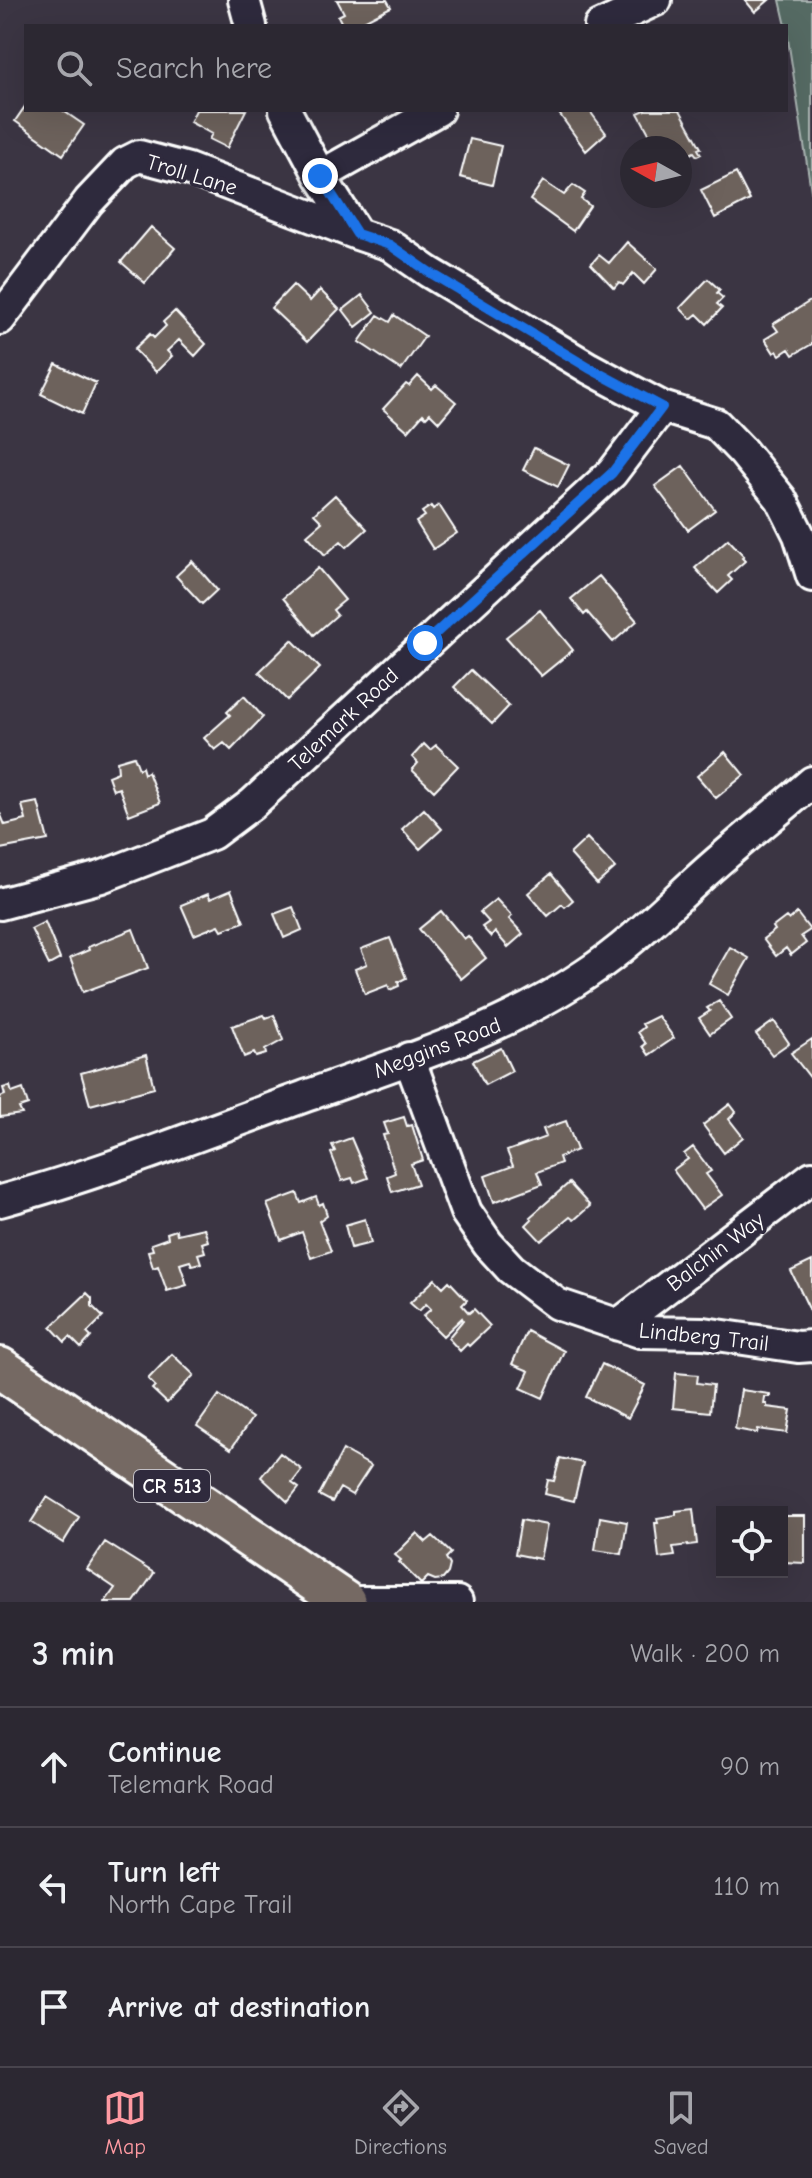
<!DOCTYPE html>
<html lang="en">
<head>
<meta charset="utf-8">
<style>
  :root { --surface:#2c2832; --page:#34303a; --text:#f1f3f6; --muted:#a6a6ac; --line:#48444d; --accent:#ff9aa2 }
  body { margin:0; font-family:"Comic Neue",sans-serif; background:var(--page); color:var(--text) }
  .controls { position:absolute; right:24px; bottom:24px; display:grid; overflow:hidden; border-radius:0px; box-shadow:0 8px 32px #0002 }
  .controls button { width:72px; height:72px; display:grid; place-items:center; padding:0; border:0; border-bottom:2px solid var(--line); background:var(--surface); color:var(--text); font:40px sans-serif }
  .compass { position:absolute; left:620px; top:136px; width:72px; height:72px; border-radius:50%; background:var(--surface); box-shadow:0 8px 32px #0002; rotate:278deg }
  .stop { position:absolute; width:24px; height:24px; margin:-18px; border:6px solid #1a73e8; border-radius:50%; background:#fff }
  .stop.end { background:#1a73e8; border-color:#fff; box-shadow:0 2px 8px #0008 }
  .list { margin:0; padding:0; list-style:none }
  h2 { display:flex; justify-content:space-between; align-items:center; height:104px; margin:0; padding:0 32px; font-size:34px }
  h2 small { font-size:26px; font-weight:400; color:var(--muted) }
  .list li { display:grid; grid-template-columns:52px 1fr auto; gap:24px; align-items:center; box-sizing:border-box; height:120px; padding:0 32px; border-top:2px solid var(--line) }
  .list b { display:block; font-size:30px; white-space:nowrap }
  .list p { margin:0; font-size:26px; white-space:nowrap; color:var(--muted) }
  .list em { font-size:26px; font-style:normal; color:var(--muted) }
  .icon { flex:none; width:44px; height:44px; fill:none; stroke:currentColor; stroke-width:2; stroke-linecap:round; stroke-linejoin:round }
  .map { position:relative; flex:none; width:812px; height:1602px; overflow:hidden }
  .search { position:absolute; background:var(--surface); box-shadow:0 8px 32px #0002; left:24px; right:24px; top:24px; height:88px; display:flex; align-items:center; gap:20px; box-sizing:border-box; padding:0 28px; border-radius:0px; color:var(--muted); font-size:30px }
  .sheet { height:464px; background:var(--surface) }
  nav { display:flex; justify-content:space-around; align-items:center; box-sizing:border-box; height:112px; border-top:2px solid var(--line); background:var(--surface); font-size:22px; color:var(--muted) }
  nav a { display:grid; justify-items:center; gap:4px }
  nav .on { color:var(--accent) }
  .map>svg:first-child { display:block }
  .green { fill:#546a64; stroke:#aab4b2; stroke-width:2 }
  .building { fill:#6d625c; stroke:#fff; stroke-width:2 }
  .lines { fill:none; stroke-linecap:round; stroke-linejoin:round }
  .minor-casing { stroke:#fff; stroke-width:36 }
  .major-casing { stroke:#fff; stroke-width:46 }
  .minor { stroke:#2f2a3d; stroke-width:30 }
  .major { stroke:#756964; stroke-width:40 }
  .route { stroke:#1a73e8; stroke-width:10 }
  .labels { text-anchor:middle; stroke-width:7; stroke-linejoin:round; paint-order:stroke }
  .shield { fill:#2f2a3d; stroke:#c1bfc5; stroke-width:2 }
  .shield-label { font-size:20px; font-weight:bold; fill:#fff }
  .street-label { font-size:22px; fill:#fff; stroke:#2f2a3d }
</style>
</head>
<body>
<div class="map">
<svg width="812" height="1602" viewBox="0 0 812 1602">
  <rect width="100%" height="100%" fill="#3b3543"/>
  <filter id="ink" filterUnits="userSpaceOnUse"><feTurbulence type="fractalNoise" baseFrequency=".0125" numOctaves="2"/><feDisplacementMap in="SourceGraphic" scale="16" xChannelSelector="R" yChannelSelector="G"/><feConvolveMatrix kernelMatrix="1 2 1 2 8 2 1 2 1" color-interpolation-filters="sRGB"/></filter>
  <g filter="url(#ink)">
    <path class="green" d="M780,0H812V197L786,26Z"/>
    <path class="building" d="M337,0H387L391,7L354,26H343L338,16L344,13Z
      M745,0H769L755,12Z
      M26,105V110H62L84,125L63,155L15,121Z
      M196,110H246L227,148L209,139L212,134L190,122Z
      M561,110H589L606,133L586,151L558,112Z
      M645,110H680L701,148L698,149L701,154L697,156L694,152L686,156L680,145L674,148L669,146L657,148L638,113Z
      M470,139L501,146L492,185L460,177Z
      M736,173L750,200L715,218L701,190Z
      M543,181L564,195L573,185L585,193L581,199L590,206L573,231L530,200Z
      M151,227L175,248L145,283L121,262Z
      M627,242L657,269L644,284L633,273L623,285L619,282L614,288L591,264L599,255L609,263Z
      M708,279L720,290L717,293L723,298L717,304L722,308L707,324L697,314L691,319L680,308Z
      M293,285L310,301L320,290L339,309L307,342L271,308Z
      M362,295L375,312L356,327L343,310Z
      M812,300V344L793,355L789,349L780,355L777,351L774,353L765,339L778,331L773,324Z
      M175,311L206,344L195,356L179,340L167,351L172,356L156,372L134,349L150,334L154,338L166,326L163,322Z
      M378,315L390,322L394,315L425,336L401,370L359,342Z
      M56,364L96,383L82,414L41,394Z
      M418,376L432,389L436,385L456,402L439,422L430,413L426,417L423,414L408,431L383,409L406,384L409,386Z
      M534,448L569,465L558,487L523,470Z
      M683,466L715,510L688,530L655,486Z
      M335,495L367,529L347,547L341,541L325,555L307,535L322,522L314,514Z
      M439,505L457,533L433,549L416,522L425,516L422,512L431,506L433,509Z
      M728,539L744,556L742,558L745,561L728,576L732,580L718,593L695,568Z
      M192,561L217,590L202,604L176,576Z
      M318,568L345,600L333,610L337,615L314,635L283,598Z
      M599,576L637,621L613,642L587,612L584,615L571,599Z
      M540,610L573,650L541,676L506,637Z
      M292,640L320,668L287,700L259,672Z
      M471,670L509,706L492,724L454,687Z
      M244,696L263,717L231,750L224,743L215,750L204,738L230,715L227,712Z
      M424,744L430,750L436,745L458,766L434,791L412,770L418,763L412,757Z
      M725,752L744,775L716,798L697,776Z
      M134,756L139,769L142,767L144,774L148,772L160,803L129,815L119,788L113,790L108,776L118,772L117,761Z
      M38,802L48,840L0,849V813L5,825L26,820L22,805Z
      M424,809L442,829L420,849L402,829Z
      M587,838L615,868L597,884L570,854Z
      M551,874L573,900L565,907L562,904L548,916L528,893Z
      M231,890L244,922L222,930L219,925L194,935L181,905L208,894L210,899Z
      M496,899L512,916L509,919L523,934L508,947L495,932L491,937L482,927L489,922L480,912Z
      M293,907L302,930L284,938L274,914Z
      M441,911L464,939L468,936L486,958L461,979L419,929Z
      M797,913L810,930L801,936L806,943L791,955L786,948L776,956L763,939L775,930L773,927L786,917L789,920Z
      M45,922L60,959L49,965L31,929Z
      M133,929L148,968L83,992L70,958L89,950L88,947Z
      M390,938L406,978L398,982L399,986L390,990L388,985L365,994L355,969L367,964L361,949Z
      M730,947L749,958L728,995L709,984Z
      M719,1001L731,1019L710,1034L699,1018L710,1011L707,1008Z
      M264,1015L266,1018L274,1015L283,1040L265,1050L266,1054L256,1057L254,1053L244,1057L232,1026Z
      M658,1016L674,1038L649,1055L643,1046L646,1044L638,1032L644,1027L642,1024Z
      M774,1021L789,1043L772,1055L756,1034Z
      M812,1039V1080L791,1053Z
      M501,1048L512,1071L485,1085L473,1061Z
      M146,1055L154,1088L90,1105L81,1073Z
      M10,1086L12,1093L23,1089L28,1105L19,1108L22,1114L0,1117V1097L5,1095L3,1088Z
      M730,1104L736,1112L729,1119L743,1137L724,1153L703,1125Z
      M404,1117L407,1126L412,1125L423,1160L411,1164L418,1184L392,1192L387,1176L395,1173L383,1135L388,1134L384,1123Z
      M566,1121L577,1150L559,1157L561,1163L537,1172L542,1184L494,1202L485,1176L513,1166L507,1151L546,1137L543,1129Z
      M351,1138L368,1178L354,1183L352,1178L342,1181L331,1153L335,1151L332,1145Z
      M693,1147L711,1171L706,1174L722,1195L702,1209L673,1170L688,1159L684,1154Z
      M569,1183L590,1206L574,1220L570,1217L541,1241L526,1225L532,1219L530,1217Z
      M297,1193L301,1203L316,1197L319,1205L323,1203L327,1215L319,1221L331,1251L311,1258L302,1232L281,1240L267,1204Z
      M365,1219L371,1243L351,1248L345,1225Z
      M204,1228L208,1241L202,1243L205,1252L198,1254L201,1263L192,1265L190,1261L180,1264L187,1285L167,1291L158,1266L153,1268L148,1251L153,1250L151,1244L168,1238L167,1233L176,1230L177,1234Z
      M812,1261V1315L791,1271Z
      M435,1279L443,1287L449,1281L467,1300L462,1305L469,1313L474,1309L490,1326L469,1346L467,1344L460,1351L448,1338L463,1320L462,1318L443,1336L423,1316L431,1309L426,1304L419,1311L410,1303Z
      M87,1293L92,1298V1306L103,1317L87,1333L91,1337L81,1348L70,1337L65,1342L51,1327Z
      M527,1331L564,1351L543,1398L521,1388L529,1371L512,1364Z
      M172,1354L194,1375L167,1403L152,1389L155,1386L148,1379Z
      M602,1364L645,1385L628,1418L586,1397Z
      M676,1373L698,1375L697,1383L713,1385L710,1412L673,1408Z
      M741,1390L770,1394V1397H765L764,1404H767V1407L791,1410L787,1433L758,1429L757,1433L735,1429Z
      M219,1395L252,1418L231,1449L197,1426Z
      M343,1450L371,1466L352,1495L340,1488L332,1502L319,1495Z
      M280,1453L302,1470L292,1483L299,1488L288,1502L261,1477Z
      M560,1458L583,1463L574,1501L545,1494L548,1480L554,1481Z
      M47,1497L79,1517L63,1543L31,1522Z
      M693,1509L697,1544L673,1547L675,1556L659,1558L655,1523H658L657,1518L676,1515V1511Z
      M782,1516H805V1563L782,1562Z
      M600,1517L627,1522L622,1554L595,1550Z
      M521,1520L547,1525L540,1559L515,1554Z
      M417,1533L426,1542L433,1536L451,1553L446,1558L450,1565L448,1573L443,1579L435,1580L428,1577L421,1584L399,1562L401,1560L395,1555Z
      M105,1542L154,1573L134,1602H105L115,1588L87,1569Z"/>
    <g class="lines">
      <g class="minor-casing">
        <path id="minor" d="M244,0L251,26
          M600,26L656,0
          M285,110L320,176L357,234L390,245L429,272L589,368L662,407L716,424L743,452L781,499L799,535L812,576
          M320,176L438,110
          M0,319L89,201L125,163L139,156L188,169L357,234
          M0,904L101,877L212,834L252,804L612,473L662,407
          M409,1058L466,1212L488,1244L511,1269L557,1304L640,1332L704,1333L798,1347L812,1346
          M0,1201C103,1173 203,1133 303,1097C400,1062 501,1032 586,974C627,947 661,913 697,880C734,846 774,815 812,782
          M618,1325L812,1177
          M360,1602H457"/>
      </g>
      <g class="major-casing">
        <path id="major" d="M0,1368L345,1602"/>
      </g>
      <use href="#minor" class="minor"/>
      <use href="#major" class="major"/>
    </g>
  </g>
  <g class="lines" filter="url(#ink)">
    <path class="route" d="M320,176L357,234L390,245L429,272L589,368L662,407L612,473L425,643"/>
  </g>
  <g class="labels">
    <rect class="shield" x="134" y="1470" width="76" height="32" rx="6"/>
    <g class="shield-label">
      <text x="172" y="1493">CR 513</text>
    </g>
    <g class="street-label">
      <text transform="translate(192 174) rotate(17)" y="8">Troll Lane</text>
      <text transform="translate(343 719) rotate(-43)" y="8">Telemark Road</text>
      <text transform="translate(437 1047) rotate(-21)" y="8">Meggins Road</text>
      <text transform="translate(715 1251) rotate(-37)" y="8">Balchin Way</text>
      <text transform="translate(704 1336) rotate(6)" y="8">Lindberg Trail</text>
    </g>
  </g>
</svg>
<div class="controls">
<button><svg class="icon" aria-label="locate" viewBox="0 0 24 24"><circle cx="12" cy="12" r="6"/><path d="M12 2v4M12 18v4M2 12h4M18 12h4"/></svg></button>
</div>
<svg class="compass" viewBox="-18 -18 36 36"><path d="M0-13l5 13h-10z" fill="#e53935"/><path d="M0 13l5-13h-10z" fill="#a6a6ac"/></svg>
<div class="stop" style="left:425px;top:643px"></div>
<div class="stop end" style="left:320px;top:176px"></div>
<div class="search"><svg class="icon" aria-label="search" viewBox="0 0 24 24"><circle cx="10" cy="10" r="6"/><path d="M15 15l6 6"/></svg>Search here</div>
</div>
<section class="sheet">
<h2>3 min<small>Walk · 200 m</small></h2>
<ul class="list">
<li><svg class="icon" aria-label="ahead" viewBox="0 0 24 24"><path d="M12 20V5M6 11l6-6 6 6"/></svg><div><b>Continue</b><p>Telemark Road</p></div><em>90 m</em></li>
<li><svg class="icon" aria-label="left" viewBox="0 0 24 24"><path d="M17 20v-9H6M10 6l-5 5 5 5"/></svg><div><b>Turn left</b><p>North Cape Trail</p></div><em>110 m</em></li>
<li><svg class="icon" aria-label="arrive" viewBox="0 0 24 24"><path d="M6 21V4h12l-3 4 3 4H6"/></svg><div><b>Arrive at destination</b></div></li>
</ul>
</section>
<nav>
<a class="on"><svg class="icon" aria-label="map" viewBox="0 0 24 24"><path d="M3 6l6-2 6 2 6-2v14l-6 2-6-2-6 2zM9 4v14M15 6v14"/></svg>Map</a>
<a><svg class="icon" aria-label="directions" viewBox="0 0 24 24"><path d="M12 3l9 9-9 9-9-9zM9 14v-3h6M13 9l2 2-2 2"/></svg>Directions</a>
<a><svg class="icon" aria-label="saved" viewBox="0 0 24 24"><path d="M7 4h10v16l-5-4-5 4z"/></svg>Saved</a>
</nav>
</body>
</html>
